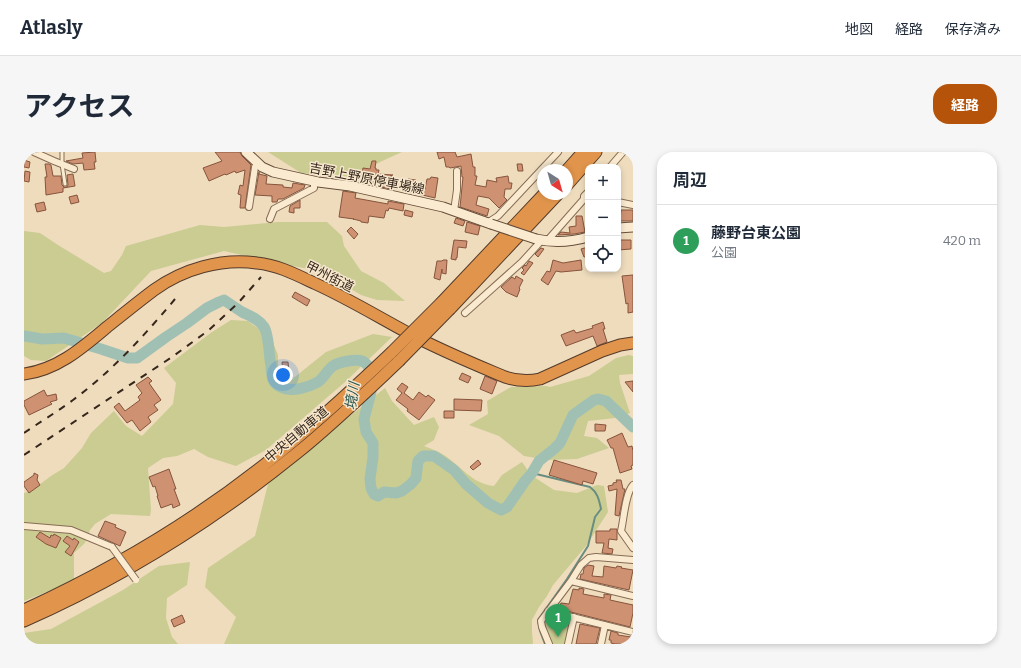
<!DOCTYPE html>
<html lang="ja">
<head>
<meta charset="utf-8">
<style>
  :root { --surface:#fff; --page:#f6f6f7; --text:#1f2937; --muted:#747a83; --line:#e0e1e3; --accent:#b45309 }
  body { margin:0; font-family:Bitter,"Noto Sans JP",serif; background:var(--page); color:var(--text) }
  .controls { position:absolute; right:12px; top:12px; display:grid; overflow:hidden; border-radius:8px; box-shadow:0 2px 6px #0003 }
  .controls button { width:36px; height:36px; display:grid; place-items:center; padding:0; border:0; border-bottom:1px solid var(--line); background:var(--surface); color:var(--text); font:20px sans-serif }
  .compass { position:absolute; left:513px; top:12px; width:36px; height:36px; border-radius:50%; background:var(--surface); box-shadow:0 2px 6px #0003; rotate:143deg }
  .you { position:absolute; left:259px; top:223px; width:14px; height:14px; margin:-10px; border:3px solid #fff; border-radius:50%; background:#1a73e8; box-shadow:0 0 0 6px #1a73e833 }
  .badge { display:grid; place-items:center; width:26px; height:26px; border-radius:50%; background:var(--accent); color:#fff; font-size:13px; font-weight:700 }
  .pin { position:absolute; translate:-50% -33px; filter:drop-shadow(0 1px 2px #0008) }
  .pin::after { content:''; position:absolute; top:21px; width:14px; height:12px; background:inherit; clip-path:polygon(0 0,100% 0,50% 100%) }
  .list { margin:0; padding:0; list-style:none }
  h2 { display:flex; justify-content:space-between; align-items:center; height:52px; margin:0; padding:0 16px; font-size:17px }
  h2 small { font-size:13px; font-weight:400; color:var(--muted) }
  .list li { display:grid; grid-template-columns:26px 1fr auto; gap:12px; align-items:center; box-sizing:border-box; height:72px; padding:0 16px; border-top:1px solid var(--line) }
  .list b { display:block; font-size:15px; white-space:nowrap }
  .list p { margin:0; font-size:13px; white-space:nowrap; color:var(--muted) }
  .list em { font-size:13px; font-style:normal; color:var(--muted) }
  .icon { flex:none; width:22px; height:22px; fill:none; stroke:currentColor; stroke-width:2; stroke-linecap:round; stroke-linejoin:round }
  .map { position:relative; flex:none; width:609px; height:492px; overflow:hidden; border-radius:16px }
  header { display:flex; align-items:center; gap:24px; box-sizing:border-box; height:56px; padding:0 20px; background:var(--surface); border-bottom:1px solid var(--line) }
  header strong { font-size:19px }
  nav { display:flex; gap:22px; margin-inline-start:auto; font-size:14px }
  .intro { display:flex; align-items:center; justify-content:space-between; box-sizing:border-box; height:96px; padding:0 24px }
  h1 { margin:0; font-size:28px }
  .button { padding:10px 18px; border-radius:16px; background:var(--accent); color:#fff; font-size:14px; font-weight:700 }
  main { display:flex; gap:24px; padding:0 24px }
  aside { flex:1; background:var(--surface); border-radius:16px; box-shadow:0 2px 6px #0003 }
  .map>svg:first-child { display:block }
  .green { fill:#cacc92 }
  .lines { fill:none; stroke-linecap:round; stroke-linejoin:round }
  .stream { stroke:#698d81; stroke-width:2 }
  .river { stroke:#a1c0b4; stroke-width:11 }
  .building { fill:#ce9272; stroke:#86543c }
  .lane-casing { stroke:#876c56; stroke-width:5 }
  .street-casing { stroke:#876c56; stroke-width:8 }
  .secondary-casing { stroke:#684e3a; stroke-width:11 }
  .highway-casing { stroke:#543b2b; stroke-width:13 }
  .lane { stroke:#f9ead0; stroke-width:3 }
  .street { stroke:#f9ead0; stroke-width:6 }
  .secondary { stroke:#f9ead0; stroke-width:9 }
  .highway { stroke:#e1944b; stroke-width:11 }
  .rail { stroke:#36261b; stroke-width:2; stroke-dasharray:7 7; stroke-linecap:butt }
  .street-bridge-casing { stroke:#876c56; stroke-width:8; stroke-linecap:butt }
  .secondary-bridge-casing { stroke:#684e3a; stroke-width:11; stroke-linecap:butt }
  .highway-bridge-casing { stroke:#543b2b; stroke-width:13; stroke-linecap:butt }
  .street-bridge { stroke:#f9ead0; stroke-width:6 }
  .secondary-bridge { stroke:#f9ead0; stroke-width:9 }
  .highway-bridge { stroke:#e1944b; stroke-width:11 }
  .labels { text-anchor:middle; stroke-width:3; stroke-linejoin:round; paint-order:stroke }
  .street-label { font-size:13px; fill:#36261b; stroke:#f6e7cd }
  .water-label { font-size:14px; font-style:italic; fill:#2a5650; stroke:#f6e7cd }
</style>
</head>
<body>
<header>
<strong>Atlasly</strong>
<nav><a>地図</a><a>経路</a><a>保存済み</a></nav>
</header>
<div class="intro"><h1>アクセス</h1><a class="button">経路</a></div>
<main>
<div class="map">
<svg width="609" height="492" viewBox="0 0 609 492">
  <rect width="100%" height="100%" fill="#eedcbd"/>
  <path class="green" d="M244,0H378L356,10L329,25L277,21Z
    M254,70H303L318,84L320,94L337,119L360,131L381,149L353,148L337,143L297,119L257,112L200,99L127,119L78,171L22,209L7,208L0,204V79L16,81L34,93L80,121L87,119L98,103L102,94L176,73L200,75Z
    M207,168L224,169L247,186L254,203V226L267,228L302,200L349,182L368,185L321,230L242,298L212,314L184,305L170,297L153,304L139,306L124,316L127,358L126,364L87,362L71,372L66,378L61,391L50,401V429L0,449V341L7,339L27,324L40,316L58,296L67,281L90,259L102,274L118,284L149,252L152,231L140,216L188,180Z
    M605,203L609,204V222L595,223L596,231L606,261L591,266L564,269L560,284L573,286L585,296L553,307L524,308L500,304L475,284L445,273L464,262L463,249L487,235L522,234L526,235L565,224L592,206Z
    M361,236L368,249L390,273L410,265L415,275L410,288L400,294C407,297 414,299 420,303C437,314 448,332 470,334L478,323L498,310L507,323L530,338L553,341L573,333L580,334L584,360L562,394L529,433L523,444L515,455L508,468V479L509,492H200L212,465L181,435L184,416L231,384L244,332L282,299Z
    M166,410L163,433L143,446L142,466L148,485L154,492H0V481L27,477L99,438L135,414Z
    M527,463L545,468L547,470L542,492H528C524,483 514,468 527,463Z"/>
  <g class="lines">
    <path class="stream" d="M508,321L566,335C574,341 575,348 577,357L571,365L564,394L543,427L514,468L516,479L521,492"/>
    <path class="river" d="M0,184L18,187L40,186L77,197L104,206H113L142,185L163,171L183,156L195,150L200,148C206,152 212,156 218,160C226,164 235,167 240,175C245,182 245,205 247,214C248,224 247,232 259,236C269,240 285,235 294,230C300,226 303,218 309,214C315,210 331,207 338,209C341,210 343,213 345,215L347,240L340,267L342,280L349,291V305L346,327L347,336L350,342L354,344L360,340L372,341L378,339L387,332L392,326L394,309L399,304H410L430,318L442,332L464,351L477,358L483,355L501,329L508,321L515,309L530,297L536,291L549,263L570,248L574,247L582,249L609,275"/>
  </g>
  <path class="building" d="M71,0L72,10H70L71,17L60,18L59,11L49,12L42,9L59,6L58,1Z
    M191,0H216L218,4L227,13L221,56H216L217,43L214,42L216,33L219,34L221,18L212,21L211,19L202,23L201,22L185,29L179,16L198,9Z
    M413,0H431L433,5L447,2L449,15H451V24H453L451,33L462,35L463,28L473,30L472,26L484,24L485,31H488L487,37H481L480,45L483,48L475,56L465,46L454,44L452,53L465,57L463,64L436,55L439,25H438L437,14L426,16L425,15H422L420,5L415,7Z
    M0,8L6,10L5,16L0,15Z
    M348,9H352L351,16H352V18H355L354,22L369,23L366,24H368L367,28L370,29L367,37L347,33V31L337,30L339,16L346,17Z
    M21,12H25L27,13L29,24H37L38,33L40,35H43L44,33L43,23L49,22L51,34L39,36V40L22,43L21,25H23Z
    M493,12H498L499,19H494Z
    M1,19L6,20L5,30L0,29Z
    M235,20V22L243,24L242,32L259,33V35L268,36L269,31L281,33L280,36L259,47H254L253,50H248V44L231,43Z
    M407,25L414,26L411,46L386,40L387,37L400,39L401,37L403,27H406Z
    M384,27L392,28L391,36L383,34Z
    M319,39L332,41L331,46L364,52V49L380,52L379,59L365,56L364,59L362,58L360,66L345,64L344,71L337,70V69L329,67H330L315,65Z
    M53,43L55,50L47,52L45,45Z
    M276,48V56H270V61L265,60L266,54Z
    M20,50L22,58L13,60L11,52Z
    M381,58L389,60L388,65L380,63Z
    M597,58H609V69H596Z
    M552,64H558L561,80L550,82L534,83L537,80L546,81L545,75L552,74Z
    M432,66L441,69L439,74L430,71Z
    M443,70L456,74L454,83L441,80Z
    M327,75L334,82L330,87L323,79Z
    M430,88L443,89L442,96L434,95L433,106H432V108L427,107Z
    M594,88H607V97L594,98Z
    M564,95V104L560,105L557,97Z
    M517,96L520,97L514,105L511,102Z
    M419,108H423L422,122L418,121V117L416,128L410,126L413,109H418Z
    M529,108L539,111L557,108L558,118L537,120L532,119L524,133L517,128L523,119L526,120Z
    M505,109L509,111L500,123L497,121L500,118L498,116L501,113L502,114Z
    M609,123V160L604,161V151L602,152L598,124Z
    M492,124L499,128L495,136L496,137L493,145L482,140L477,135L488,125L491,127Z
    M271,140L286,148L283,154L268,145Z
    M579,170L581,177H579L583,190L573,194L569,184L542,194L537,183L550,178L552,181L569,176L568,174Z
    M258,210H264L265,219H259Z
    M438,221L447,225L444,231L435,227Z
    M461,224L473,229L468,242L456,237Z
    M124,225L128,229L125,231L137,248L130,253L134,258L124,265L127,270L116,279L108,268L103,271L90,255L95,251L101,259L116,248L114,245L118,241L112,233Z
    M609,229V240L601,230Z
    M378,231L384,235L380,241L389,248L395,240L402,245L404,243L411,248L395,268L383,259L384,257L372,248L378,241L373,237Z
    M20,238L23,244L32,242L33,248L26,250L28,252L5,263L0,253V249Z
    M430,247L458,248L457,259L430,258Z
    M420,259H430V266H420Z
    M571,272L582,273L581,279H571Z
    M598,281L604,295L608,294L609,299V313L607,314L608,317L596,321L589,296H587L583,288Z
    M454,308L457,312L449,318L446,315Z
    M530,308L573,321L569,332L559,329L558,333L525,323Z
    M145,317L152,337H150L156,353L149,356L148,352L137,356L133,344H134L131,334L129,335L125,325Z
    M10,321L14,323L13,328L16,333L5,341L0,334V330L10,323Z
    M592,328H597L599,337H601L595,364L591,363L593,337L585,339L584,334L589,333V331L593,330Z
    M81,369L92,373L91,375L102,380L96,394L74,384Z
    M586,377H593V388L585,387L584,396L589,397L588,402L578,401L580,391H572V379H586Z
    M16,380L26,386L27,383L29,384L30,382L37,386L32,396L22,392L12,385Z
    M43,384L49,388L50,386L55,390L47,404L41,400L46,394L39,389Z
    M564,413L570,414L568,424L579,425L580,414L592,416L593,414L598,415L597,416L609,418L605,438L556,427L557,422H559L560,416Z
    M555,436L560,437L559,442L580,446V442L587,443L586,448L609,453V461L606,475L535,457L537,451L545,452L549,437L555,438Z
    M158,463L161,470L150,475L147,468Z
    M556,472L576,476L572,492H552Z
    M587,479L594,481V483L607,485L604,492H591L587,491V488H585Z"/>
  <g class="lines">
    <g class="lane-casing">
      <path id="lane" d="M38,0V12L41,32"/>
    </g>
    <g class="street-casing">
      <path id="street" d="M10,0L30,9L50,17
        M586,15L599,0
        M563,46L560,47V44L564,40
        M594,50L609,53
        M225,55L231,15L235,12
        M430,59L433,38V19
        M246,67L250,57L290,36V29
        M463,71L474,64L534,0
        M523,89L560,47
        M441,161L498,110L518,88
        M609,333C601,342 600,367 597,379L609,396
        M0,374L47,378L88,395
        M547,429L609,444
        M524,459L609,480
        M525,492L518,475L517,469L547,429L557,413L565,406L572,405L609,408
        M544,492L550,465
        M577,492L581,473
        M609,492V491"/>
    </g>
    <g class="secondary-casing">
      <path id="secondary" d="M222,0L238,15L249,20L294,30L326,34L419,55L467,72
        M594,76L609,75
        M512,87C529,91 547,90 564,85"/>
    </g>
    <g class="highway-casing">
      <path id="highway" d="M543,18L559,0
        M543,33L572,0
        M418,150L520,42
        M426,157L534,42
        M0,222C33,218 58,196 83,175C98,163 114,150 130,138C159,117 197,106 233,111C254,113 273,123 292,132C325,147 356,166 388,183C418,199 450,212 481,225C493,229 503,230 516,227L578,199L596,193L609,191
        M0,458C87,418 170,369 245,309C288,275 328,238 367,201
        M0,469C98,426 190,368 273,301C309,272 342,240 375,209"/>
    </g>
    <use href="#lane" class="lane"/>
    <use href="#street" class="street"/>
    <use href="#secondary" class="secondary"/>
    <use href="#highway" class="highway"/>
    <path class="rail" d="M0,281C16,270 33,260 49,248C87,220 121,183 151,147
      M0,303L148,205L185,178L215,150L237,125"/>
    <g class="street-bridge-casing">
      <path id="street-bridge" d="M88,395L112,428"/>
    </g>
    <g class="secondary-bridge-casing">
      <path id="secondary-bridge" d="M467,72L512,87"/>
    </g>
    <g class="highway-bridge-casing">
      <path id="highway-bridge" d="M367,201L418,150
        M375,209L426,157"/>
    </g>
    <use href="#street-bridge" class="street-bridge"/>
    <use href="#secondary-bridge" class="secondary-bridge"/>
    <use href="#highway-bridge" class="highway-bridge"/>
  </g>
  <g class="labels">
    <g class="street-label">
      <text transform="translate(343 26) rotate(11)" y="5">吉野上野原停車場線</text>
      <text transform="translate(306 124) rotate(27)" y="5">甲州街道</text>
      <text transform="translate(272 282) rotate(-40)" y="5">中央自動車道</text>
    </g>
    <g class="water-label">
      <text transform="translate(328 244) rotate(-82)" y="5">境川</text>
    </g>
  </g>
</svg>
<div class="controls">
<button>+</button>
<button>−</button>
<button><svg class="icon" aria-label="locate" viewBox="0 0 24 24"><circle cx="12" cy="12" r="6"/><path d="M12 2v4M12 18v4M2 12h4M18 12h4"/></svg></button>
</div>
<svg class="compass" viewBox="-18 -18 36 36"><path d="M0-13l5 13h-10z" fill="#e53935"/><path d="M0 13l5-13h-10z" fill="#747a83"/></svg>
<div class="you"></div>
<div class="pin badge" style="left:534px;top:485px;background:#2e9e5b">1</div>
</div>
<aside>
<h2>周辺<small></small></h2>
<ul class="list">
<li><span class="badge" style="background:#2e9e5b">1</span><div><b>藤野台東公園</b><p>公園</p></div><em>420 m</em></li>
</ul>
</aside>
</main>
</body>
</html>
